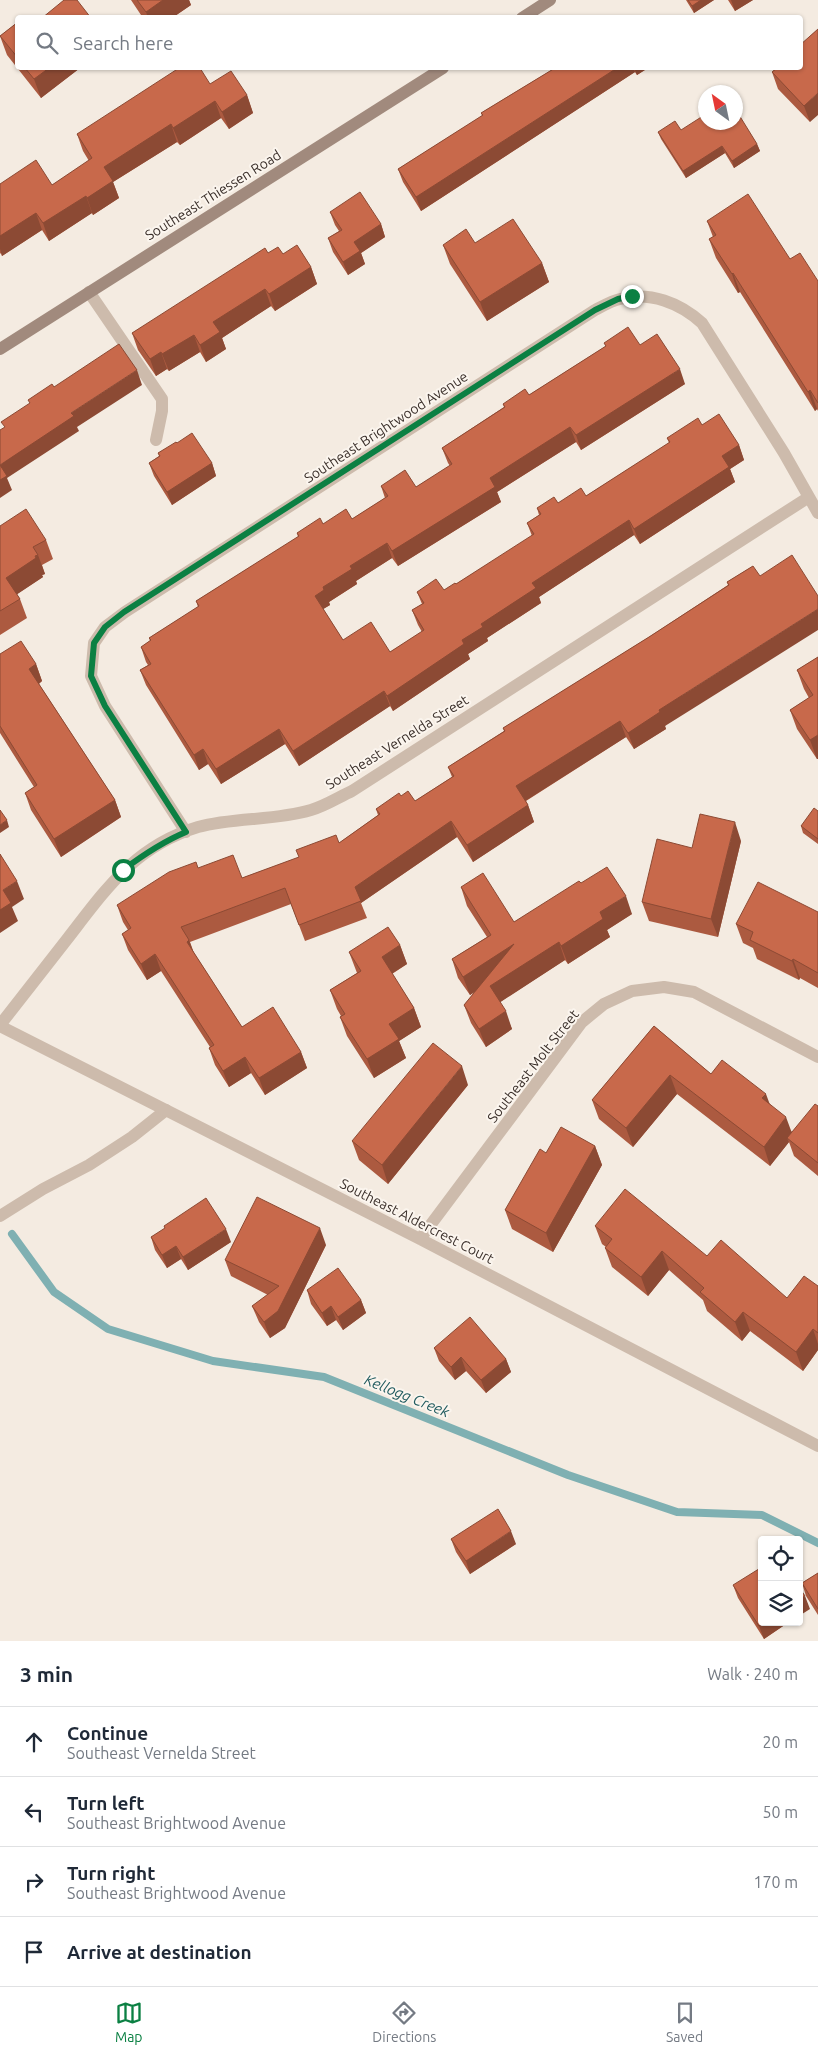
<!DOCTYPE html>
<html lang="en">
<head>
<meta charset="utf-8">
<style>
  :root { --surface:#fff; --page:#f2f2f3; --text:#1f2937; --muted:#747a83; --line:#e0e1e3; --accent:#0b8043 }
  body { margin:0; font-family:Ubuntu,sans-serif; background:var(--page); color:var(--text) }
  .controls { position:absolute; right:15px; bottom:15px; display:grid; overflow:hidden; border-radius:5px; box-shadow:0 1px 4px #0004 }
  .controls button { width:45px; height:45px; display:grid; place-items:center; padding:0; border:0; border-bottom:1px solid var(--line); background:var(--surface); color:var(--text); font:25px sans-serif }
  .compass { position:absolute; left:698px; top:85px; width:45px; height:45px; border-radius:50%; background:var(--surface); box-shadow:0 1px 4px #0004; rotate:327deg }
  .stop { position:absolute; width:15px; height:15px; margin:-11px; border:4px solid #0b8043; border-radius:50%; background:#fff }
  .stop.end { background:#0b8043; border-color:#fff; box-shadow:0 1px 5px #0008 }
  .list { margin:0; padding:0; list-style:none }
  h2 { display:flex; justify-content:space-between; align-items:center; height:65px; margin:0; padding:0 20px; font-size:21px }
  h2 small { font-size:16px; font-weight:400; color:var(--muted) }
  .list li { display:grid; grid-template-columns:32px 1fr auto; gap:15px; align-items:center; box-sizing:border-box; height:70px; padding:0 20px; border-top:1px solid var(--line) }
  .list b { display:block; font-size:19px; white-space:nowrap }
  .list p { margin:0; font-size:16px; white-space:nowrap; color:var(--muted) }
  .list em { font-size:16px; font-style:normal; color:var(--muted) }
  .icon { flex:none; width:28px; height:28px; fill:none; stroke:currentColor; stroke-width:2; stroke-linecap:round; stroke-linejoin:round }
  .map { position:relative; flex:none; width:818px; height:1641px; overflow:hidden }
  .search { position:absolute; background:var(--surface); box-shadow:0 1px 4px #0004; left:15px; right:15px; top:15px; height:55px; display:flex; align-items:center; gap:12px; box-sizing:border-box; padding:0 18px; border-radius:5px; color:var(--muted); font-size:19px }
  .sheet { height:345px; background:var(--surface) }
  nav { display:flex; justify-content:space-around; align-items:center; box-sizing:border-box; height:70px; border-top:1px solid var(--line); background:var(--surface); font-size:14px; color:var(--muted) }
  nav a { display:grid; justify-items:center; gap:2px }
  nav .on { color:var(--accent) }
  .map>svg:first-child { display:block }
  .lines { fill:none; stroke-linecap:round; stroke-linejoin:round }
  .stream { stroke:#7fb0b2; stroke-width:8 }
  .service { stroke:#cdbbac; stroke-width:12 }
  .minor { stroke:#cdbbac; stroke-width:12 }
  .secondary { stroke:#a18a7d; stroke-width:12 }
  .wall { fill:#ac5a40 }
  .shaded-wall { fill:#8c4a34 }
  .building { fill:#c8694b; stroke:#8c4a34 }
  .route { stroke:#0b8043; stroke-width:6 }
  .labels { text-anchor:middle; stroke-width:4; stroke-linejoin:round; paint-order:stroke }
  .street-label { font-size:14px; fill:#3b302b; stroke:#fbf5ee }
  .water-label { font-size:15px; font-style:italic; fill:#1f5a5e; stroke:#fbf5ee }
</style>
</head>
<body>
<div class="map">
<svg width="818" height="1641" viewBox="0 0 818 1641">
  <rect width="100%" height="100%" fill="#f4ebe1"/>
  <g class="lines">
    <path class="stream" d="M12,1234L54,1292L108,1329L213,1361L324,1377L568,1475L677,1512L762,1515L818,1543"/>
    <path class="service" d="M89,292L162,399V411L156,440
      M0,1216L43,1189L89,1165L132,1137L166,1110"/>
    <path class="minor" d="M186,832L105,706L91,676L94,643L105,627L125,612L595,310C603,306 611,301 620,299C650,291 680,303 702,323L784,453L818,513
      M0,1025C23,996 45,967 68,938C106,889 135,846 198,827C235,817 274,821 311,810C325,806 339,797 352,791L809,497
      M0,1026L420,1239L818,1446
      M420,1239L582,1022L604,1004L632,991L664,987L694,992L818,1057"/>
    <path class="secondary" d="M522,18L550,0
      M0,349L443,68"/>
  </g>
  <path class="wall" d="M131,0H189L191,5L172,18H143Z
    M686,0H714L694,13Z
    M728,0H753L735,11Z
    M18,22V68H80L41,98L7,55L0,36Z
    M818,29L810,122L778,89L772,72Z
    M555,68H648L637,75L635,72L421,211L403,182L398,169L482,116L481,113Z
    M210,84L247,95L253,113L229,129L221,118L180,145L177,142L113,182L119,198L93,215L92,213L49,241L42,230L2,256L1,253L0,254V184L52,185L89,161L83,151L77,134Z
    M681,130L757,144L760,151L734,168L725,153L686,178L661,139L658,132Z
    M330,212L381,224L385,237L361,253L365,264L348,275L333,252L328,238L339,231L335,225Z
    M707,221L790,259L818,281V411L817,409L815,411L740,292L738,293L716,258L709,239L713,237Z
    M443,245L542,263L549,282L487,321L450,264Z
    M268,253L283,254L311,267L317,284L275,311L271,306L222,338L226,349L206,362L200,352L169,371L167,369L156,376L138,350L132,333Z
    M604,343L640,345L685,384L581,450L576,442L497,492L501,502L398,566L392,558L356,581L357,584L329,602L330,605L323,609L343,640L390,652L422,632L418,625L412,610L422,604L417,592L444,590L456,584L532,536L527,523L539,515L537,508L586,496L669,443L667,438L702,425L739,445L744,460L730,469L735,482L640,544L634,535L539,597L541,603L487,638L488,641L468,654L470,659L393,711L390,706L299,766L285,744L221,784L208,764L199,770L146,685L140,670L148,665L146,662L141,647L150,641L149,638L198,607L196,601L298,537L297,533L323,524L352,519L385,498L381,486L416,487L450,466L448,463L442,448L504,407L503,404L529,395L606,346Z
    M177,443L212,463L216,476L172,505L154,476L149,463L159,456L158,453Z
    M0,526L46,540L53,559L42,565L45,574L42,575L43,577L17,594L20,599L27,618L0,635Z
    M753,566L665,726L666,729L634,749L626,737L526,801L528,805L534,822L473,862L457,837L361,903L367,918L305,941L291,904L190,942L194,953L242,1027L301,1052L307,1068L265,1095L251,1073L229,1087L215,1065L209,1048L210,1047L161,971L147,980L128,950L122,934L128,930L123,922L117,905L198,868L242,878L339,843L378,815L376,809L401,796L415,801L452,777L448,767L504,731L503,728L649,637L728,585L727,582Z
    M0,654L36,664L42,681L39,684L115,800L121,817L61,857L31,810L25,793L34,787L0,733Z
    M818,657V759H817L797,729L790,710L809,698L804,689L797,670Z
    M818,811V844L803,833L801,826Z
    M741,841L718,937L649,921L642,902Z
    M581,883L632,914L607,930L610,937L568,964L565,960L500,1002L512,1029L486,1047L471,1023L464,1005L476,991L470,995L458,978L452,959L487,937L467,906L461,887L514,922Z
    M818,912V988L800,978L799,980L757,959L753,948L743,943L736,924Z
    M400,945L407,964L392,974L414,1008L421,1027L399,1041L406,1058L374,1078L347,1036L340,1017L341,1016L337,1009L330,990L357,973L349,952Z
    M654,1026L711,1074L770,1104L792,1132L818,1106V1176L794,1156L789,1142L770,1166L677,1094L633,1147L599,1119L592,1100Z
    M468,1085L388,1184L359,1160L352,1141Z
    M595,1146L602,1165L553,1252L512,1229L505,1210L546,1153Z
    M164,1226L231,1242L188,1270L181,1259L167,1268L155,1250L151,1237L165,1229Z
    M595,1226L707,1256L787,1298L818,1286V1350L803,1371L750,1331L742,1341L707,1311L703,1300L669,1270L648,1296L612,1267L605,1248L606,1247L602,1244Z
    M326,1245L285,1328L270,1338L259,1322L252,1306L268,1295L231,1276L225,1260Z
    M307,1290L361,1300L366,1313L343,1330L336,1320L327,1326L311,1304Z
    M434,1348L506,1359L511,1372L486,1393L466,1371L455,1380L439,1361Z
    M451,1539L516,1544L470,1574L456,1552Z
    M818,1573V1615L806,1596L802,1583Z
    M733,1585L762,1622H789L764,1639L738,1598Z"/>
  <path class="shaded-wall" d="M163,0H189L191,5L172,18H148L146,12Z
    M701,0H714L694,13L692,6Z
    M731,0H753L735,11Z
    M49,68H80L41,98L34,79Z
    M617,68H633L635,72L421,211L416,197Z
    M634,68H648L637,75Z
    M818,93V115L810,122L804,106Z
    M247,95L253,113L229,129L222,112Z
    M215,101L221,118L180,145L173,128Z
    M171,124L177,142L113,182L119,198L93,215L87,198L104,167Z
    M757,144L760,151L734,168L732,161Z
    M722,146L725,153L686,178L683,171Z
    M86,196L92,213L49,241L43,223Z
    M36,213L42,230L2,256L0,249V236Z
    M381,224L385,237L361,253L365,264L348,275L343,262L354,242Z
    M542,263L549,282L487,321L480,302Z
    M311,267L317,284L275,311L269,294Z
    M733,273L740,292L738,293L732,274Z
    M265,289L271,306L222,338L226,349L206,362L200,345L213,322Z
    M194,335L200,352L169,371L162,354Z
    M161,352L167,369L156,376L150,359Z
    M680,369L685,384L581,450L576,435Z
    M137,370L142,385L77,427L79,431L7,478L12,490L0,498V465L71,413Z
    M810,390L817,409L815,411L808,392Z
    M570,427L576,442L497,492L501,502L398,566L392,551L490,478Z
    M739,445L744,460L730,469L735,482L640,544L634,529L722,456Z
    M212,463L216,476L172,505L167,492Z
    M629,520L634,535L539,597L541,603L487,638L488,641L468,654L470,659L393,711L387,696L462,640L481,624L532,583Z
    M387,543L392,558L356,581L357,584L329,602L330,605L320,611L315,596L323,587L350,566Z
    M38,555L45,574L42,575L43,577L13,597L6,578Z
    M818,609V630L665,726L666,729L634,749L628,733L659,710Z
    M36,664L42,681L35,686L29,669Z
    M384,691L390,706L299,766L293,751Z
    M620,721L626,737L522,803L516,786Z
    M279,729L285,744L221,784L216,769Z
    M818,735V759H817L810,740Z
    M203,749L208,764L199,770L194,755Z
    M115,800L121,817L61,857L54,839Z
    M528,805L534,822L473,862L467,845Z
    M7,820L9,827L0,833V825Z
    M451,821L457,837L361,903L355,887Z
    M735,822L741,841L718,937L711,919Z
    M17,881L24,899L12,907L18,921L0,933V910L3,890Z
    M626,896L632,914L607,930L610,937L568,964L561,946L600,912Z
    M189,940L195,957L187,942Z
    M559,942L565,960L496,1005L490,986Z
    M514,944L521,962L470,995L463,977Z
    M400,945L407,964L388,976L382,957Z
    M155,954L161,971L147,980L141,964Z
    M793,959L800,978L799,980L792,961Z
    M414,1008L421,1027L399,1041L406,1058L374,1078L367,1059L389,1024Z
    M506,1011L512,1029L486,1047L479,1029Z
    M301,1052L307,1068L265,1095L259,1078Z
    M245,1057L251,1073L229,1087L223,1071Z
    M462,1066L468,1085L388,1184L382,1165Z
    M670,1075L677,1094L633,1147L626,1128Z
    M766,1094L773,1113L762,1098Z
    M786,1117L793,1136L787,1138L789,1142L770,1166L764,1147Z
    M595,1146L602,1165L553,1252L546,1233Z
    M320,1228L326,1245L285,1328L270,1338L264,1322Z
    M226,1229L231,1242L188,1270L183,1257Z
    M176,1246L181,1259L167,1268L162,1255Z
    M662,1251L669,1270L648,1296L641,1277Z
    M361,1300L366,1313L343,1330L338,1317Z
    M331,1306L336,1320L327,1326L322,1313Z
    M743,1312L750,1331L742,1341L735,1322Z
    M813,1329L818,1344V1350L803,1371L796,1352Z
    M461,1357L466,1371L455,1380L451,1367Z
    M506,1359L511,1372L486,1393L481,1380Z
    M511,1531L516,1544L470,1574L466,1561Z
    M805,1596L810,1609L799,1616V1599Z
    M764,1622H789L764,1639L759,1626Z"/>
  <path class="building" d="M64,0H77L91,18H42Z
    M137,0H163L146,12Z
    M688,0H701L692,6Z
    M18,22V58L0,36Z
    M818,29V93L804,106L772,72L777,68H800V45Z
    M25,68H49L34,79Z
    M179,68H200L210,84L231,71L247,95L222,112L215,101L173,128L171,124L104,167L113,181L87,198L86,196L43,223L36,213L0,236V184L36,160L52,185L92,158L77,134Z
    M555,68H617L416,197L398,169L483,115L481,113Z
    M736,110L757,144L732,161L722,146L683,171L658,132L675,121L681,130L706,114V122H736Z
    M360,192L381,224L354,242L360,251L343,262L328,238L342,230L330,212Z
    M748,194L790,259L800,253L818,281V403L810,390L808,392L733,273L732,274L709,239L716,235L707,221Z
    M513,219L542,263L480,302L443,245L466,229L475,243Z
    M297,245L311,267L269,294L265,289L213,322L220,332L200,345L194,335L162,354L161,352L150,359L132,333L265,248L268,253L278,247L283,254Z
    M628,327L640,345L657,334L680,369L576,435L570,427L490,478L495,487L392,551L387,543L350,566L352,569L323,587L324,590L315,596L343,640L371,622L390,652L424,630L412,610L424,603L417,592L436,579L444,590L455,583L456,584L534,534L527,523L541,514L537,508L554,497L558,503L581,488L586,496L670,442L667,438L698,418L702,425L719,414L739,445L722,456L729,467L634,529L629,520L532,583L536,588L481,624L483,627L462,640L464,644L387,696L384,691L293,751L279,729L216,769L203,749L194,755L140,670L151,664L141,647L151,640L149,638L199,606L196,601L299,536L297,533L320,518L323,524L346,509L352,519L388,496L381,486L405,470L416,487L452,464L442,448L505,407L503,404L525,389L529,395L606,346L604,343Z
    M119,344L137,370L71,413L74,416L0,465V430L5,427L1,422L30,403L28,400L52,384L54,387Z
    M192,433L212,463L167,492L149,463L160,456L158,453L176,442L177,443Z
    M0,465L7,476L0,480Z
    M26,509L46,540L33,547L38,555L35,556L36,558L6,578L20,599L0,611V526Z
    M792,555L818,596V609L659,710L660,712L628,733L620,721L516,786L528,805L467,845L451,821L355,887L361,901L299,925L285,888L181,927L189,940L187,942L242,1027L273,1007L301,1052L259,1078L245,1057L223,1071L209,1048L214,1045L155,954L141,964L122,934L131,928L117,905L169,872L196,862L198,868L233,855L242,878L299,857L296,850L336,835L339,843L380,814L376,809L399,793L401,796L408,791L415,801L454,776L448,767L505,731L503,728L649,637L729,585L727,582L753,566L760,576Z
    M21,641L36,664L29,669L115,800L54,839L25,793L37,785L0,726V654Z
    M818,657V735L810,740L790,710L813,695L797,670Z
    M814,808L818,811V839L801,826Z
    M0,810L7,820L0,825Z
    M700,814L735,822L711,919L642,902L657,839L692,848Z
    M0,854L17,881L3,890L11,903L0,910Z
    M607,867L626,896L600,912L603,919L561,946L559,942L490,986L506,1011L479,1029L464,1005L514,944L463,977L452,959L491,935L461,887L483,873L514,922L579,881L581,883Z
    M758,882L818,912V973L793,959L792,961L750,940L753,932L736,924Z
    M388,927L400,945L382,957L414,1008L389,1024L399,1039L367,1059L340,1017L345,1014L330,990L361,971L349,952Z
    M654,1026L711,1074L722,1060L766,1094L762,1098L786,1117L764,1147L670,1075L626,1128L592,1100Z
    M433,1043L462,1066L382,1165L352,1141Z
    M815,1104L818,1106V1163L787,1138Z
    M561,1127L595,1146L546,1233L505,1210L540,1149L546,1153Z
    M625,1189L707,1256L721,1240L787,1298L804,1276L818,1286V1333L813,1329L796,1352L743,1312L735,1322L700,1292L704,1288L662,1251L641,1277L605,1248L612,1239L595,1226Z
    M257,1197L320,1228L278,1311L264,1322L252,1306L279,1286L225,1260Z
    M206,1198L226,1229L183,1257L176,1246L162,1255L151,1237L165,1228L164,1226Z
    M338,1268L361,1300L338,1317L331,1306L322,1313L307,1290Z
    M470,1317L506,1359L481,1380L461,1357L451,1367L434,1348Z
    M498,1509L511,1531L466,1561L451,1539Z
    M762,1567V1622H764L759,1626L733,1585Z
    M818,1573V1609L802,1583Z
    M799,1587L805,1596L799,1599Z"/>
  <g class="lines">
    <path class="route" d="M123,870C143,855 162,842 186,832L105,706L91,676L94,643L105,627L124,612L595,310L618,299L632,296"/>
  </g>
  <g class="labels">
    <g class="street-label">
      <text transform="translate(213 195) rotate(-32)" y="5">Southeast Thiessen Road</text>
      <text transform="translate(386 427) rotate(-33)" y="5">Southeast Brightwood Avenue</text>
      <text transform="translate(397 742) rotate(-32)" y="5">Southeast Vernelda Street</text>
      <text transform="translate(533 1066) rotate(-52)" y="5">Southeast Molt Street</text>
      <text transform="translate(417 1221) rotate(27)" y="5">Southeast Aldercrest Court</text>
    </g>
    <g class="water-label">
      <text transform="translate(407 1396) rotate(22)" y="5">Kellogg Creek</text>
    </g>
  </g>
</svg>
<div class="controls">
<button><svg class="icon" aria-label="locate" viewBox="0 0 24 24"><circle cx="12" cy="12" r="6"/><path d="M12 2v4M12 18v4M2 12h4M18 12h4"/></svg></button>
<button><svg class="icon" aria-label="layers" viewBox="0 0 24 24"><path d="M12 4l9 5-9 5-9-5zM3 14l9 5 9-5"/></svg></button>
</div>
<svg class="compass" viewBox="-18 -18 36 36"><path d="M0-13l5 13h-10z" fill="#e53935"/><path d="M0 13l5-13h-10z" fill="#747a83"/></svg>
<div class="stop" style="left:123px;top:870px"></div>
<div class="stop end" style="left:632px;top:296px"></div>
<div class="search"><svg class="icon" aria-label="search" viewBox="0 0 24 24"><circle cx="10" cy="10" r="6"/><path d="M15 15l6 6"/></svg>Search here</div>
</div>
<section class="sheet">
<h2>3 min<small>Walk · 240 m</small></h2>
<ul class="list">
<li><svg class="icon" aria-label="ahead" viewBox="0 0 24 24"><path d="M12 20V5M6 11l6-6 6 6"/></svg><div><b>Continue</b><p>Southeast Vernelda Street</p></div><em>20 m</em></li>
<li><svg class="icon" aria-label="left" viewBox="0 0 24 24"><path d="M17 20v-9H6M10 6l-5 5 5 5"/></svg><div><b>Turn left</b><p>Southeast Brightwood Avenue</p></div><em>50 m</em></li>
<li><svg class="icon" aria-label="right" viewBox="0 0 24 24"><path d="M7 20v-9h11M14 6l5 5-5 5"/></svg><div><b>Turn right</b><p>Southeast Brightwood Avenue</p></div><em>170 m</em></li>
<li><svg class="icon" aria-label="arrive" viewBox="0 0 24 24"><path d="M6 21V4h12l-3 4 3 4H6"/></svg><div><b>Arrive at destination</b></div></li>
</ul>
</section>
<nav>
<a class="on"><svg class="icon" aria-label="map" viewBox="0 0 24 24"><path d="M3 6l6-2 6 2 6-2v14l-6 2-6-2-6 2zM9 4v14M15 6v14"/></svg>Map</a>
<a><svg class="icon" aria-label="directions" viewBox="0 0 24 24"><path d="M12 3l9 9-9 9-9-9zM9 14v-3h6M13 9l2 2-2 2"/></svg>Directions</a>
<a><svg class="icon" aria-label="saved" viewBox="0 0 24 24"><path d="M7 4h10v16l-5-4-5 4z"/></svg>Saved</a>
</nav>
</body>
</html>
